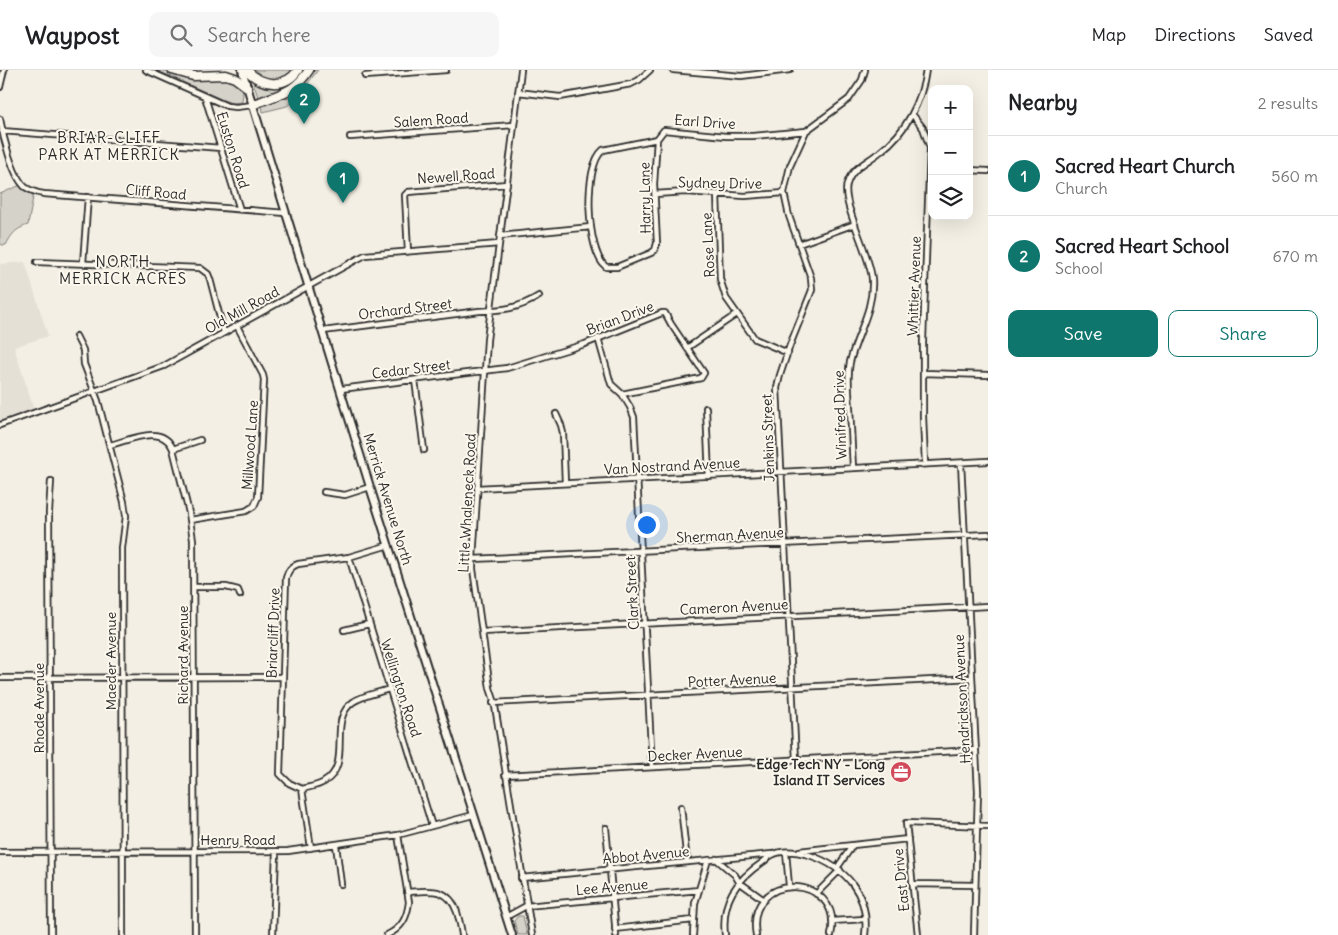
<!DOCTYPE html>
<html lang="en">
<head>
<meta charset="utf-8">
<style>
  :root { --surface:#fff; --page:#f6f6f6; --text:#202124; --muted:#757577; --line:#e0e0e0; --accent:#0f766e }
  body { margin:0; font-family:Delius,sans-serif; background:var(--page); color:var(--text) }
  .controls { position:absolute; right:15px; top:15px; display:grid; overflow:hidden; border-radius:10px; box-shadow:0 5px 20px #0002 }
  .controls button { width:45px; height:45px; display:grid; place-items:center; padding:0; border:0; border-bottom:1px solid var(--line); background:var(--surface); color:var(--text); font:25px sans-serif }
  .you { position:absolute; left:646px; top:454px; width:18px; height:18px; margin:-12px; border:4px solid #fff; border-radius:50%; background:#1a73e8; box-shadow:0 0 0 8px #1a73e833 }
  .badge { display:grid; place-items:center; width:32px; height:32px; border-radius:50%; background:var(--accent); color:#fff; font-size:16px; font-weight:700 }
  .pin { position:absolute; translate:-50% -41px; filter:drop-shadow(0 1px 2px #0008) }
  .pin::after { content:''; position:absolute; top:26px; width:18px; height:15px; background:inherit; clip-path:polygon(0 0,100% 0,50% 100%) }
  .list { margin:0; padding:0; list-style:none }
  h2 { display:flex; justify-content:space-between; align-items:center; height:65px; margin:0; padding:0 20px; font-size:21px }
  h2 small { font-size:16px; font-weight:400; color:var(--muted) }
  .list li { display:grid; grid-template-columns:32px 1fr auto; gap:15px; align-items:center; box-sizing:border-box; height:80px; padding:0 20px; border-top:1px solid var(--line) }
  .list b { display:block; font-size:19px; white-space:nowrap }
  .list p { margin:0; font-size:16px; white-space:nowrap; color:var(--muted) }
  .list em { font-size:16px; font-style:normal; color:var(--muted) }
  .actions { display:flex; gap:10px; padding:15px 20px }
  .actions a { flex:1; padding:11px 0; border:1px solid var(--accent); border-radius:10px; text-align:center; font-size:18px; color:var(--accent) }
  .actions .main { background:var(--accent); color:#fff }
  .icon { flex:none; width:28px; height:28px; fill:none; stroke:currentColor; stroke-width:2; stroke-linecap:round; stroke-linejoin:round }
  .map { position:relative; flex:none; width:988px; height:865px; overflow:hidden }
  header { display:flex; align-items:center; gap:30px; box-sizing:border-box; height:70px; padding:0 25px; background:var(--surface); border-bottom:1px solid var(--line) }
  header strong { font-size:24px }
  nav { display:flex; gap:28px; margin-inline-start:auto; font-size:18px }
  .search { width:350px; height:45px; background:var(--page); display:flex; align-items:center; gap:12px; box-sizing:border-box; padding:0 18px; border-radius:10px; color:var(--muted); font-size:19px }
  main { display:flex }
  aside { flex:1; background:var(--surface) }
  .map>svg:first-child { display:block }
  .built { fill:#e4e0d6 }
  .green { fill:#d5d2c9; stroke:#807e7a }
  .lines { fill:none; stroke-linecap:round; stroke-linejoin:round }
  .street-casing { stroke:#2b2b2b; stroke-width:8 }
  .secondary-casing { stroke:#2b2b2b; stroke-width:10 }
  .highway-casing { stroke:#2b2b2b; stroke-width:11 }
  .street { stroke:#fbf7ec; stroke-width:4.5 }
  .secondary { stroke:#fbf7ec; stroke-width:6 }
  .highway { stroke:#fbf7ec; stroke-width:8 }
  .labels { text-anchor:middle; stroke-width:4; stroke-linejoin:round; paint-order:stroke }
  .street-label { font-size:14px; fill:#2b2b2b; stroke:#fbf7ec }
  .poi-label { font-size:14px; font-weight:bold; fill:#2b2b2b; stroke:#fbf7ec; text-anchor:end }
  .neighbourhood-label { font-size:15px; letter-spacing:1px; fill:#2b2b2b; stroke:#fbf7ec }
</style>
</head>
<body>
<header>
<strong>Waypost</strong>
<div class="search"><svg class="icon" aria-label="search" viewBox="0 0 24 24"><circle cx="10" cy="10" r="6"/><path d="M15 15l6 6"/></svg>Search here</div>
<nav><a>Map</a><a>Directions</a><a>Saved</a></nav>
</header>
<main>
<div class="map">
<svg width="988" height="865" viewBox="0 0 988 865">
  <rect width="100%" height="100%" fill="#f3efe4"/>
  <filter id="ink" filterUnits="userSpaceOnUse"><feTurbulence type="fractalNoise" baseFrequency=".02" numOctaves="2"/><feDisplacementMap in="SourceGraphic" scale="10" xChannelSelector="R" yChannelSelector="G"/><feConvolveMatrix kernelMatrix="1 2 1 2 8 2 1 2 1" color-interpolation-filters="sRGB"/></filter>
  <g filter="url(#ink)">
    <path class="built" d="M25,192L48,266L14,277L34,340L0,351V194Z"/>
    <path class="green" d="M156,0C170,0 181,8 195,9C205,9 218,6 227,9C235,11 238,16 243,22L242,32L232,33L223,30Z
      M253,0H293C284,15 263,14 253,0Z
      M302,0H306C292,19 281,22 260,28L258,27L252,9L262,15L263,17C279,17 292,15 302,0Z
      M313,0H318L295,30L287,36L263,42L262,35L265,34L285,26L287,29L294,25Z
      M23,114L34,122L28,155C15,159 12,164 6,175H2L0,173V124Z
      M518,846H523L527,865H518L514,851Z"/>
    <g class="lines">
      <g class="street-casing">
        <path id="street" d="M146,0L227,36L236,37L253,35
          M521,0L487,270L473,489V499L490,618L494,630L532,865
          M673,0L741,6L790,0
          M365,6L446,0
          M0,17L4,0
          M518,22L560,27L631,14L639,10L650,0
          M205,27L240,140
          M912,44L923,58L930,78L923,270V346L925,394
          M0,49C3,66 12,105 25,117C31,121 37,123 44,124L286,143
          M2,61L221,78
          M350,67L514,55
          M657,69L654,114L657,173L655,180L651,183L617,197H606C586,181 583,96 603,80L657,69L664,60L726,66H753L806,61L849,29L862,10L865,0
          M969,100L988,101
          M655,124L686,122L745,126L784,123
          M717,124L720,209L726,228L755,269L788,283
          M500,166L591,157
          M799,174L855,154
          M408,182L405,125L408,122L507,114
          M37,192L200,198L208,204L210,209L224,263
          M83,193L88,127
          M323,261L479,241C503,240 518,239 539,226
          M76,266L83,280L84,294L98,331L124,432L126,446L122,478L123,865
          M598,268L611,314L622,324L630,337L634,347L652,697
          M687,278L737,244
          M923,303L988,305
          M415,310L424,380
          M341,319L507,298L585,274L662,243H665L671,254L704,303L701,308L622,324
          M706,338L709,406
          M556,344L561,355L563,363L565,413
          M0,355L164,296L365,185L499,174
          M110,375C130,370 163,353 173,379L189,443L193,470L195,865
          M173,379L200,370
          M961,393L978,721L974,865
          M853,398C852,378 851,358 850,338C849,323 847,307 850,292C857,263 874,240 872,209C870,183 841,134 847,114C852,97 868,92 881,81C906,62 922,31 926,0
          M51,411L49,442L51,865
          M477,418L988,391
          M324,422L345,425L370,417
          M190,450L246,441L254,436L258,427L264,310L263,305L237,256
          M349,487L432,756
          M473,489L988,464
          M194,517H226L238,520L240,525
          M344,560L369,554
          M482,562L988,536
          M0,608L282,607
          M493,633L972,608
          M796,690L777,318L780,305L790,275L812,220L811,208L789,146L784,123L790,96L806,61
          M505,705L976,680
          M302,719L289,713L280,704L286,508C288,501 290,497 298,494L349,487L389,475
          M302,719C309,717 318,716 324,712C354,694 326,651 353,632C363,625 378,623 389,619
          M302,719L311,778
          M681,737L687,792
          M606,758L616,865
          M336,775L341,814
          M799,781L853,775
          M0,782L288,781L398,765L473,745
          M786,782L789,816
          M716,789L735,805L739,812L764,830
          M837,798L853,775L908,769
          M521,808L772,784
          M912,814L975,815
          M407,822C429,821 448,816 457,842C459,849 461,857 462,865
          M816,824L840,800
          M506,847L526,836L699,820
          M832,851L865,849
          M615,859L693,850
          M273,865L276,781
          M387,865C402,858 407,848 409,832L398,765
          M693,865L695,833L708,790
          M725,865C721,831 736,810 763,792C766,790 769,786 772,785C783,779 799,782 809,785C846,797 870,825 865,865
          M756,865C744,799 845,803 831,865
          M918,865L906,753L988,756"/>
      </g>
      <g class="secondary-casing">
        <path id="secondary" d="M242,0L370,417L512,865"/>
      </g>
      <g class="highway-casing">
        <path id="highway" d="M172,0L193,6L226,5L235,8L247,17
          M247,0C261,16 285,19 298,0
          M253,35C277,23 292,26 309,0"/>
      </g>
      <use href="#street" class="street"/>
      <use href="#secondary" class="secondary"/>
      <use href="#highway" class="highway"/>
    </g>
  </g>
  <defs>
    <g id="office-disc" transform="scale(1.125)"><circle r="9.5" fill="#d1495b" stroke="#fbf7ec"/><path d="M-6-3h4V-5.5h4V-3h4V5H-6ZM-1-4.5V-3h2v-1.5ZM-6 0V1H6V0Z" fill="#fff"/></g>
  </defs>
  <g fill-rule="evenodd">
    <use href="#office-disc" x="901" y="702"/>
  </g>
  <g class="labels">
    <g class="street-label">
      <text transform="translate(431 50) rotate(-4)" y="5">Salem Road</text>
      <text transform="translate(705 52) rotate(4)" y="5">Earl Drive</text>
      <text transform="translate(233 80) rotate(73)" y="5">Euston Road</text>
      <text transform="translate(456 106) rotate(-4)" y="5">Newell Road</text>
      <text transform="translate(720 113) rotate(1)" y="5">Sydney Drive</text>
      <text transform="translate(156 122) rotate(5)" y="5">Cliff Road</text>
      <text transform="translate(645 128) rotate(-91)" y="5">Harry Lane</text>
      <text transform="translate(708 175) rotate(-93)" y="5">Rose Lane</text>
      <text transform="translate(914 216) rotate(-88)" y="5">Whittier Avenue</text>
      <text transform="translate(405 239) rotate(-7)" y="5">Orchard Street</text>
      <text transform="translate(242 240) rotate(-29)" y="5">Old Mill Road</text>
      <text transform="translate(620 248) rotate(-21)" y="5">Brian Drive</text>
      <text transform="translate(411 299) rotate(-7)" y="5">Cedar Street</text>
      <text transform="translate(840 345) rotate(-92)" y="5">Winifred Drive</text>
      <text transform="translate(768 368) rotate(-92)" y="5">Jenkins Street</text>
      <text transform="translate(250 375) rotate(-86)" y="5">Millwood Lane</text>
      <text transform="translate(672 396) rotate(-3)" y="5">Van Nostrand Avenue</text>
      <text transform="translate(388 429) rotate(73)" y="5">Merrick Avenue North</text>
      <text transform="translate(467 433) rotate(-87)" y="5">Little Whaleneck Road</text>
      <text transform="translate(730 465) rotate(-3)" y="5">Sherman Avenue</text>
      <text transform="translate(632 523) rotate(-93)" y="5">Clark Street</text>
      <text transform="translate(734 537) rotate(-3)" y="5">Cameron Avenue</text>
      <text transform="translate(273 563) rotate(-88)" y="5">Briarcliff Drive</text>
      <text transform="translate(183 585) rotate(-90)" y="5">Richard Avenue</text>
      <text transform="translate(111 591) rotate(-90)" y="5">Maeder Avenue</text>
      <text transform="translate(732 610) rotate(-3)" y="5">Potter Avenue</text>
      <text transform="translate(401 618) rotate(72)" y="5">Wellington Road</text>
      <text transform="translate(962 629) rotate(-93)" y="5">Hendrickson Avenue</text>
      <text transform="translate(39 638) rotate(-90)" y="5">Rhode Avenue</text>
      <text transform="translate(695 684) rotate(-3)" y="5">Decker Avenue</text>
      <text x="238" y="775">Henry Road</text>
      <text transform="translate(646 785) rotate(-5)" y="5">Abbot Avenue</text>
      <text transform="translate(901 810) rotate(-96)" y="5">East Drive</text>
      <text transform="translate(612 817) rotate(-5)" y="5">Lee Avenue</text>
    </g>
    <g class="poi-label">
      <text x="885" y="699">Edge Tech NY - Long<tspan x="885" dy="16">Island IT Services</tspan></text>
    </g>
    <g class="neighbourhood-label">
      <text x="109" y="73">BRIAR-CLIFF<tspan x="109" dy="17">PARK AT MERRICK</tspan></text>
      <text x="123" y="197">NORTH<tspan x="123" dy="17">MERRICK ACRES</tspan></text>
    </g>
  </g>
</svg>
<div class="controls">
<button>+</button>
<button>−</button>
<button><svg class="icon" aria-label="layers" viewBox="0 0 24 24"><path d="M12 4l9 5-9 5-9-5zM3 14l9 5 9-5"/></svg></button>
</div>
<div class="you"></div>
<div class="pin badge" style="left:343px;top:133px">1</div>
<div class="pin badge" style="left:304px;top:54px">2</div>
</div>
<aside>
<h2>Nearby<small>2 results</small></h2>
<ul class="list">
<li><span class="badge">1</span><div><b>Sacred Heart Church</b><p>Church</p></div><em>560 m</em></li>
<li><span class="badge">2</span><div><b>Sacred Heart School</b><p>School</p></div><em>670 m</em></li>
</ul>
<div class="actions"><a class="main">Save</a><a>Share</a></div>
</aside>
</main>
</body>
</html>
